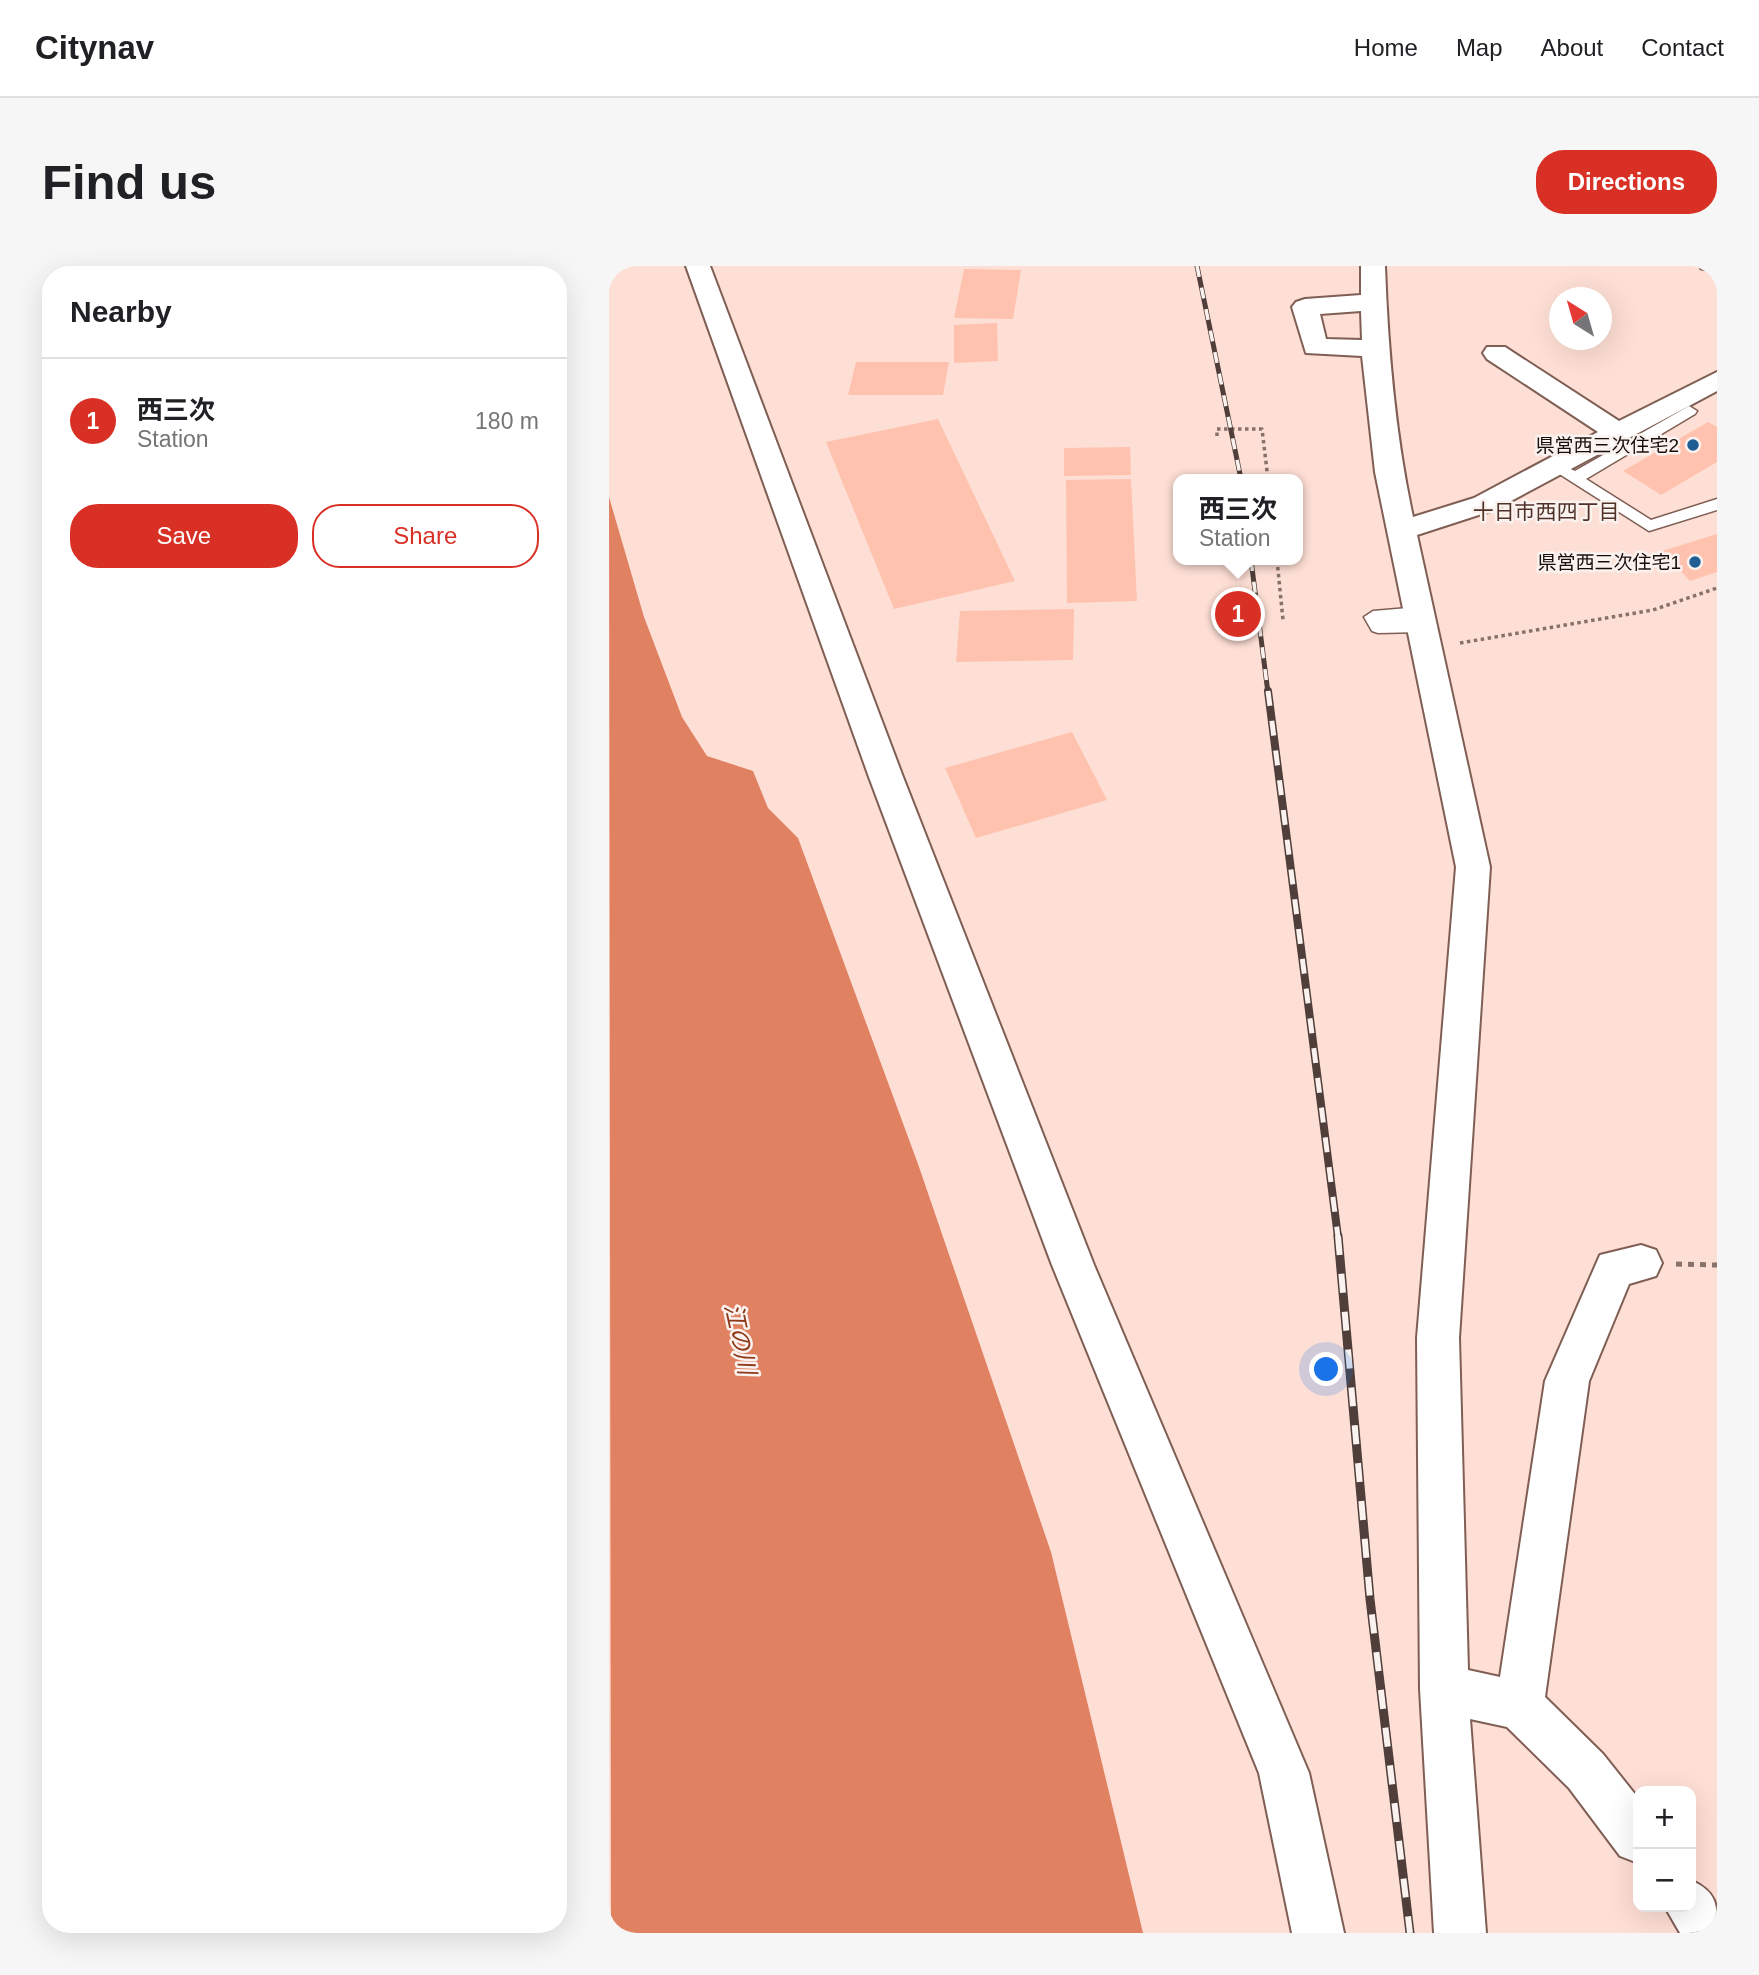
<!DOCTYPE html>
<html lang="en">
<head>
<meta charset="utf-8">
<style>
  :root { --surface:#fff; --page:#f6f6f6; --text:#202124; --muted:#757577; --line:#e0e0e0; --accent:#d93025 }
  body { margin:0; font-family:Helvetica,"Noto Sans JP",sans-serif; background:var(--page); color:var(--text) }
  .controls { position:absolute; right:21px; bottom:21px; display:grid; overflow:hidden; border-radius:14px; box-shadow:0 7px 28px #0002 }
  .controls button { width:63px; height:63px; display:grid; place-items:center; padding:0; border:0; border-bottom:2px solid var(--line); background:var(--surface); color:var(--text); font:35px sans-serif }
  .compass { position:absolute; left:940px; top:21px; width:63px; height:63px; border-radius:50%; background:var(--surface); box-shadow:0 7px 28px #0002; rotate:323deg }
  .you { position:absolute; left:718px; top:1104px; width:24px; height:24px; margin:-18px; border:5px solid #fff; border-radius:50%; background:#1a73e8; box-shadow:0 0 0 10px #1a73e833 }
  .badge { display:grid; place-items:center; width:46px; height:46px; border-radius:50%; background:var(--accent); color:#fff; font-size:23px; font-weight:700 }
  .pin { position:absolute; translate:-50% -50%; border:4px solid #fff; box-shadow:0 2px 7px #0006 }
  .popup { position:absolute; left:564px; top:208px; width:130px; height:91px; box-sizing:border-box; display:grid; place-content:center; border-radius:14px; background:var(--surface); filter:drop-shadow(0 2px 5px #0005); font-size:23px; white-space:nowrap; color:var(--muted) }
  .popup b { font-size:26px; color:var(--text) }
  .popup::after { content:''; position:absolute; left:50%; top:100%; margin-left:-14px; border:14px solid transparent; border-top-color:var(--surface) }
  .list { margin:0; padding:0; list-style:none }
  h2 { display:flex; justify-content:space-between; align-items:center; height:91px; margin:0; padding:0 28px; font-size:30px }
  h2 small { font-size:23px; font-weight:400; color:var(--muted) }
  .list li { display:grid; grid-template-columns:46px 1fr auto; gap:21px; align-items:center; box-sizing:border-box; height:126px; padding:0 28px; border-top:2px solid var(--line) }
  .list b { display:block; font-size:26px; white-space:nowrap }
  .list p { margin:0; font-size:23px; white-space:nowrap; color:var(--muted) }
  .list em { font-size:23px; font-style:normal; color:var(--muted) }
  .actions { display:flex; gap:14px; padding:21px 28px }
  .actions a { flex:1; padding:16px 0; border:2px solid var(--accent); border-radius:28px; text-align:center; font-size:24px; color:var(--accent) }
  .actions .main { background:var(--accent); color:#fff }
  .map { position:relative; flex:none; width:1108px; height:1667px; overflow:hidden; border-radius:28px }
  header { display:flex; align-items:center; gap:42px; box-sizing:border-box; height:98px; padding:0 35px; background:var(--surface); border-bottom:2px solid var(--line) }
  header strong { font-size:33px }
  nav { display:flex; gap:38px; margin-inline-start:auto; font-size:24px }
  .intro { display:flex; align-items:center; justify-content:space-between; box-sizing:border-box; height:168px; padding:0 42px }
  h1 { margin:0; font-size:49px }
  .button { padding:18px 32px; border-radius:28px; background:var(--accent); color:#fff; font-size:24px; font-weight:700 }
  main { display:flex; gap:42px; padding:0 42px }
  aside { flex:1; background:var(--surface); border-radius:28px; box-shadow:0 7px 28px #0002 }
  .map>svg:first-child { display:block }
  .water { fill:#e08162 }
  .building { fill:#ffc2ae }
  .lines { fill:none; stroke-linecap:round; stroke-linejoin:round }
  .lane-casing { stroke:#7f5e54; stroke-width:3 }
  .street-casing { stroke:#7f5e54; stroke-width:4 }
  .path-far1 { stroke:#87726b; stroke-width:3.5; stroke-dasharray:3.5 3.5; stroke-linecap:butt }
  .path { stroke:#87726b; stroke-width:5; stroke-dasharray:6 6; stroke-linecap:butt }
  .lane { fill:#fff; fill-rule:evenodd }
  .street { fill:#fff; fill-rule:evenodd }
  .rail-far2-casing { stroke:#4f3e39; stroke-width:5 }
  .rail-far1-casing { stroke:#4f3e39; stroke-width:8 }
  .rail-casing { stroke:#4f3e39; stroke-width:9 }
  .rail-far2 { stroke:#faf2ef; stroke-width:3.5; stroke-dasharray:11; stroke-linecap:butt }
  .rail-far1 { stroke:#faf2ef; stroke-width:5; stroke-dasharray:15; stroke-linecap:butt }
  .rail { stroke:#faf2ef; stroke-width:6; stroke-dasharray:19; stroke-linecap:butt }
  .poi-dot { fill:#1f5e94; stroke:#faf2ef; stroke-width:2.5 }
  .labels { text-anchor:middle; stroke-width:5; stroke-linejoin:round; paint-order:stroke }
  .far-poi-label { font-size:19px; fill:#190d09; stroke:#faf2ef; text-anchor:end }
  .far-neighbourhood-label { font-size:21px; fill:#4f3128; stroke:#faf2ef }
  .water-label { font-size:24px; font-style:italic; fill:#8e381a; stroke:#faf2ef }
</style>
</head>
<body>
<header>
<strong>Citynav</strong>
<nav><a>Home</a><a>Map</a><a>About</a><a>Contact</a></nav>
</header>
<div class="intro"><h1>Find us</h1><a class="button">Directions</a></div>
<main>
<aside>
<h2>Nearby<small></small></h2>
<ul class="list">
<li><span class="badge">1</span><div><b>西三次</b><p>Station</p></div><em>180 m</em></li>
</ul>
<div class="actions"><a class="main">Save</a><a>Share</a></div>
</aside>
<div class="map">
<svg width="1108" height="1667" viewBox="0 0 1108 1667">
  <rect width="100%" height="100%" fill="#fedfd5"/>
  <path class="water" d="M0,231L35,351L73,451L98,490L144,505L159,542L189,572L309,898L442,1286L534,1667H2Z"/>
  <path class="building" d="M355,3L412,4L404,53L345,52Z
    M388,57L389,95L345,97V59Z
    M247,96H340L334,129H239Z
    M329,153L406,315L285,343L217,176Z
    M1099,156L1108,161V196L1052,229L1014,205Z
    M521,181L522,209L455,210V182Z
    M522,213L528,335L458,337L457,214Z
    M1108,268V306L1081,315L1053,285Z
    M465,343L464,394L347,396L351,345Z
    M463,466L498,534L367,572L336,502Z"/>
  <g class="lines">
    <g class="lane-casing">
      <path id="lane" d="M1090,0H1108V5L1092,3Z
        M1080,140L1088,145L1086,148L977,213L1042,254L1108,233V244L1040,265L941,202L949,197L966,205Z
        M811,341L820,347L817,351L796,354L820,356L823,360L820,364L814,366L769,367L763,365L755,351L764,345Z"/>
    </g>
    <g class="street-casing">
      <path id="street" d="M77,0H101L294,511L485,999L700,1507L735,1667H683L650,1507L443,999L260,511Z
        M752,0H776C779,84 786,168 804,251L865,232L989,166L878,93L874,87L878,81H896L1010,155L1108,106V125L885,244L808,269L881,601L850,1072L859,1404L891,1411L936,1115L991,989L1032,979L1047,984L1053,997L1047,1010L1020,1018L980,1115L936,1431L994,1488L1029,1532V1597L1011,1590L960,1522L898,1461L861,1453L877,1667H825L811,1423L808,1072L847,601L766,206L753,90L697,87L683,41L687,36L696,33L752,29ZM752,45L753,74L717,73L711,48Z
        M1082,1614C1108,1627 1108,1636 1108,1667H1071L1056,1641H1082Z"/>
    </g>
    <path class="path-far1" d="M608,170V163H653L659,213
      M668,294L674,354
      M851,377L1044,344L1108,322"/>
    <path class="path" d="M1067,998L1108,999"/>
    <use href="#lane" class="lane"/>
    <use href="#street" class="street"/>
    <g class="rail-far2-casing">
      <path id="rail-far2" d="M588,0L632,213
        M642,294L659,427"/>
    </g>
    <g class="rail-far1-casing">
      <path id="rail-far1" d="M659,425L729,971"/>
    </g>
    <g class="rail-casing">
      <path id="rail" d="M729,970L761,1333L801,1667"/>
    </g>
    <use href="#rail-far2" class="rail-far2"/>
    <use href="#rail-far1" class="rail-far1"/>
    <use href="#rail" class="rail"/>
  </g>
  <g class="poi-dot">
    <circle cx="1084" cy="179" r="7"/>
    <circle cx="1086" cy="296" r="7"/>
  </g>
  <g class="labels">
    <g class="far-poi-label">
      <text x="1070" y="186">県営西三次住宅2</text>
      <text x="1072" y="303">県営西三次住宅1</text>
    </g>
    <g class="far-neighbourhood-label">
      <text x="937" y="253">十日市西四丁目</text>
    </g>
    <g class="water-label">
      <text transform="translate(131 1073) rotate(78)" y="8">江の川</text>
    </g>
  </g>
</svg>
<div class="controls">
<button>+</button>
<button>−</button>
</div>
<svg class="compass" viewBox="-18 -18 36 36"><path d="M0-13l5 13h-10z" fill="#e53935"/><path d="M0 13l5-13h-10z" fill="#757577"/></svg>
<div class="you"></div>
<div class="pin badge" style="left:629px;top:348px">1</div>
<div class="popup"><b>西三次</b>Station</div>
</div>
</main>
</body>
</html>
